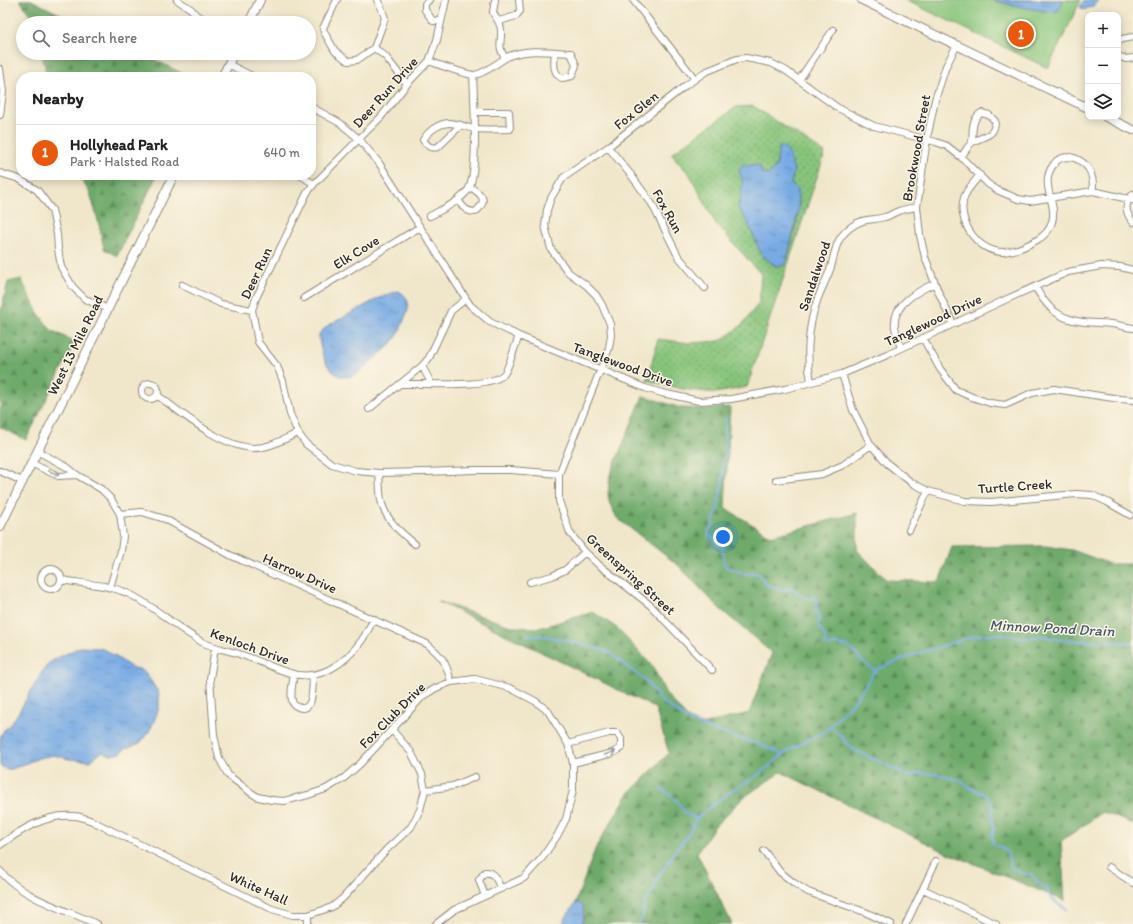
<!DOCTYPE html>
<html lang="en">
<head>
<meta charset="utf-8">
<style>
  :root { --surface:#fff; --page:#f6f6f6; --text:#222; --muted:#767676; --line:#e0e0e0; --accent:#ea580c }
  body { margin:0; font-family:Itim,sans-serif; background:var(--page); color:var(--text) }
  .controls { position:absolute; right:12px; top:12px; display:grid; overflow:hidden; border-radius:8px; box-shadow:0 2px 10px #0003 }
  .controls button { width:36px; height:36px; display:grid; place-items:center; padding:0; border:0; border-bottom:1px solid var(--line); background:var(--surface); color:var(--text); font:20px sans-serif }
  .you { position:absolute; left:723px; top:537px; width:14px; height:14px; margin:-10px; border:3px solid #fff; border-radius:50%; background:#1a73e8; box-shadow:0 0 0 6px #1a73e833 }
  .badge { display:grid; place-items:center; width:26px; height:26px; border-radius:50%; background:var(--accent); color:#fff; font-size:13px; font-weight:700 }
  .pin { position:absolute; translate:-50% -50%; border:2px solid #fff; box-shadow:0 1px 4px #0006 }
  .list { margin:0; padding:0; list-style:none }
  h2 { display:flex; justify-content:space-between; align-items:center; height:52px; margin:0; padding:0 16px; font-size:17px }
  h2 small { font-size:13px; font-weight:400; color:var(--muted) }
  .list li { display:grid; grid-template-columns:26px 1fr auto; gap:12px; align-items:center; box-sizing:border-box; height:56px; padding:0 16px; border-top:1px solid var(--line) }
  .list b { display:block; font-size:15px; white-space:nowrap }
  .list p { margin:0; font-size:13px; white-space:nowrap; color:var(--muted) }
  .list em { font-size:13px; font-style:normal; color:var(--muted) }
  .icon { flex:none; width:22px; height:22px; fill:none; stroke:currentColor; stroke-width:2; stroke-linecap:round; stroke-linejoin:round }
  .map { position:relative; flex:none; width:1133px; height:924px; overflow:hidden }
  .search { position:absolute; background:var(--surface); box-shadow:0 2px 10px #0003; left:16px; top:16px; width:300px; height:44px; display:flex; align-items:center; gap:10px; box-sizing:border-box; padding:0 14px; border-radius:22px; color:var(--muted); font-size:15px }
  .panel { position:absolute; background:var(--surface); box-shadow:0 2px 10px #0003; left:16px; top:72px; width:300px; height:108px; border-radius:16px }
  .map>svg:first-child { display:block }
  .grass { fill:url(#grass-dots); stroke:#5a7853; fill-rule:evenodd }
  .forest { fill:url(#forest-firs); stroke:#4c6a4b }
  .park { fill:#88c57b; stroke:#5a7853 }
  .water { fill:url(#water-ripples); stroke:#526b88 }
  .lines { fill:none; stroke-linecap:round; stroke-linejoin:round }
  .stream { stroke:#78abe4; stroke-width:2 }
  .minor-casing { stroke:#8e897b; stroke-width:8 }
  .tertiary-casing { stroke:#8e897b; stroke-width:10 }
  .minor { stroke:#fff; stroke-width:6 }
  .tertiary { stroke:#fff; stroke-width:8 }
  .oneway { stroke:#a0a0a0 }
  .labels { text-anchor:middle; stroke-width:3; stroke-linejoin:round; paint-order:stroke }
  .street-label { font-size:14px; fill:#2b2b2b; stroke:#fcf5e5 }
  .water-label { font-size:15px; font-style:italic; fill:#46586c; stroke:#fcf5e5 }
</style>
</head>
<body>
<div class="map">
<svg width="1133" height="924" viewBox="0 0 1133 924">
  <defs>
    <pattern id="grass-dots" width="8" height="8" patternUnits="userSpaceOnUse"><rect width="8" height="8" fill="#88c57b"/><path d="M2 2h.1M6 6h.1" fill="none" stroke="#6fa065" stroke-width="1.8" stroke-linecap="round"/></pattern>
    <pattern id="forest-firs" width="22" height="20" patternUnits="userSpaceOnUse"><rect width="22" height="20" fill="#6eaa6b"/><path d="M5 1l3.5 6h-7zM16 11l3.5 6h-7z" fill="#5b8b58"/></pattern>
    <pattern id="water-ripples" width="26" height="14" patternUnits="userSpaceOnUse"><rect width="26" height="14" fill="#78abe4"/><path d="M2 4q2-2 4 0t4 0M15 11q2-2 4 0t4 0" fill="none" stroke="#638bb9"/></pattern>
  </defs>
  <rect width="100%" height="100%" fill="#fcf5e5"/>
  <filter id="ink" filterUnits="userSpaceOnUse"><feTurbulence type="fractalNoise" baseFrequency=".025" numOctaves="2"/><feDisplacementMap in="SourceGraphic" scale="8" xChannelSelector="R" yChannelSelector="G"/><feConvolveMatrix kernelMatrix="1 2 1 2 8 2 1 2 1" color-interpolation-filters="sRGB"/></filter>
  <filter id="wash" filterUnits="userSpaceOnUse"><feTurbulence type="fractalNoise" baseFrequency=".012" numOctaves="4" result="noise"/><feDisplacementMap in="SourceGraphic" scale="16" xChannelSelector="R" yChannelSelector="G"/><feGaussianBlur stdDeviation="0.9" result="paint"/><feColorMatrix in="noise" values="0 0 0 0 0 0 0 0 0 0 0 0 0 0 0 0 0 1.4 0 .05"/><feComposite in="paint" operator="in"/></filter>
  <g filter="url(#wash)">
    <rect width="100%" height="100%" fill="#f0e7cb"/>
    <path class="grass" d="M753,106L825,153L747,387L716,393L682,389L647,380L658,339L689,343L720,341L741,326L759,303L761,274L716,224L690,175L671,154L736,107ZM778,149L791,159V164L794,168L791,182L799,201V208L796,225L786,263L782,266H775L761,254L748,223L742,215L738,205L741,197V190L743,184L739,169L742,165C753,165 757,162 762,173L767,175C777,169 778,160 778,149Z"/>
    <path class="forest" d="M20,0H31L78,23H35Z
      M42,53H141L190,77H47Z
      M78,175H157L117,256L104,249L99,224L90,193Z
      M21,279L37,311L51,330L75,342L26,440L0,427V314L8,282Z
      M643,396L681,408L711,409L730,407L725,508L771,536L857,513V550L887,580L939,582L952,547L1046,546L1072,550L1110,564H1133V824L1103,812L1061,841L1065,901L943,851L781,772L744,797L714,827L697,853L732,924H582L584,918L583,909L577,903L575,904L596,847L629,793L669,753L655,708L437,601L514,627L539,628L593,612L617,628L653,667L666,694L687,718L701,725L749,713L772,653L719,608L678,565L617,518L609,502L608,494L610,475Z"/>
    <path class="park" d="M905,0H1081L1048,68Z"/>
    <path class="water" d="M990,0H1063C1062,3 1060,9 1058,11C1054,15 999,2 990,0Z
      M1084,0H1099L1093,6L1083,10L1080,7Z
      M780,146C791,149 790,161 794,169L791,184L797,189L799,208L797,217L786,263L782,266H775L761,254L748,223L738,207L741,197V190L743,184L739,169L742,165H756L760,166L762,173L767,175C783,167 774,155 780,146Z
      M398,291C406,294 410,302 408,310C404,319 401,330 396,338C390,346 381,353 374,359C367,364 360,373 352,376C329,383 319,351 319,334L327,326L379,298Z
      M80,647L100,648L109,652L132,668L139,669L145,672L158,692L159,696V708L154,721L150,730L140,743L125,749L121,753L111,755L102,752L90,761L69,759L54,755L39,758L12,769H6L0,766V738L4,730L9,726L17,715L42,672L48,664L55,659Z
      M577,903L582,905C584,911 584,918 582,924H562L572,908Z"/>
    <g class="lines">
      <path class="stream" d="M726,418L725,421L726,425L724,430L727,453L723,460V481L720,491L719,505L715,516L712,527L708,532L709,536L714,538L717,544L723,546C722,554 722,560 726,567L736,570L743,574L756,573L760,575L766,585L769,586H774L783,590L792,588L803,597L816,599L818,602C815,609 815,613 820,619L818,626L826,637L825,645L829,646L838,644L851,648L853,652C858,654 858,656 861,660C864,664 871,667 875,671
        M527,635L546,636L604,650L610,653L647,682L660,700L687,720L721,733L758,744L778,752L782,756
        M831,727L841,736L851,748L901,772L906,776H912L919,773L936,774L959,780L967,786L986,795L993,807L992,817L994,827L992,836L994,845C1006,846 1009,855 1010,866L1020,873L1032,875L1040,885L1047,888C1049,898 1058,905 1067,909
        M661,788L677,801L684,812L697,819
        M640,924L643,915L645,902L652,893L657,879L677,848L689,834L696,819L710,807L734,789L758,775L789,750L824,732L857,698L872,675L878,669L908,657L977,635L999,634L1026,638L1044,636L1062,640L1133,643"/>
    </g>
  </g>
  <g filter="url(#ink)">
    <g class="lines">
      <g class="minor-casing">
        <path id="minor" d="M177,0L191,9L196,15L213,23
          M337,0L323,28L324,32L335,51L348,61L357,60L374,48L385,18L381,7L377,0
          M429,0L425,4V10L433,21H441
          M446,0L437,40L429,61L407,84L381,117L314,184L307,193L256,298L252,310L258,342L277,366L283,381L290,414L298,433L306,444L332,464L356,471L379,473L425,472L474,470H511L559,474
          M495,0L493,12C495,18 501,23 501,30C502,42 497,46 505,58
          M633,0L695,79
          M499,21L516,16L520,11L519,0
          M211,22L228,20L236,23
          M1118,42L1122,39L1133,37
          M374,48L385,56L407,84
          M1118,56L1126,59L1133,58
          M429,61C436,64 468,75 474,75C485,74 499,61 509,56C529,48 551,52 571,53L576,65L572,76L562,78C552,73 554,62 555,52
          M228,64L254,77
          M0,69L3,92L0,115
          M799,80L833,30
          M311,107L340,123L359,139L379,163L470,305L490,322L519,336L645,388L662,393L699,401L731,399L785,389L842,374L887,355L1007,299L1068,272L1101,266L1120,267L1133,270
          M461,125L438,147C430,149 428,146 423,140C426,135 429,132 433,129C450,117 458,126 475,129C486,130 498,129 510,129L509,112H475
          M608,147L631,175L652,204L678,256L705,288
          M961,157C965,152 969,144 973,142C984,135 995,137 995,121L989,115L981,113C971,120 973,130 972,142
          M0,173L19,179L37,190L52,210L57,234L58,249L61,267L73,287L85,299L108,309
          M300,175L314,184
          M980,175C975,181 969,187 965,195C955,218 976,252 1003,252C1015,251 1027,246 1037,240C1044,236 1050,230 1052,222C1058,202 1038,184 1054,164C1057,159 1064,157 1070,157C1077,158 1084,163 1088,168C1093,175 1093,183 1093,191
          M1133,194C1124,203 1125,213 1133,222
          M458,200C463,207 466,212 475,212C489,201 482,194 470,187
          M430,216C443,209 459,202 468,190C479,174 474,97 473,75
          M182,285L221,304L252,310
          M1035,287C1040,295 1046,305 1054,311C1071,324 1091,322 1111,324C1119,325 1126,327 1133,328
          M304,298L420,227
          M953,324L938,291L925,257L920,235L917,207L927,139L935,100L946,66L957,45
          M923,338L940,369L956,390L972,397L990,403L1005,405L1032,393L1054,389L1120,399L1133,400
          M901,348C899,342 896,334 895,327C892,304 918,291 935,283
          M422,366L431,383
          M842,374L853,410L871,445L888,464L912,483L928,491L965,501L991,502L1076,494L1092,495L1107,502L1130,515
          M811,382C806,357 808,326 817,301C821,289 827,279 831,267C836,250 835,239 851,227C865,217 871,221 885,217C890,216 894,212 899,211C904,209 911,208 917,207
          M142 391a8 8 0 1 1 16 0a8 8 0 1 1-16 0Z
          M402,384C423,383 491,389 504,374C509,368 515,345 519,336
          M157,395C183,414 221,447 254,448C269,448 284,439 298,433
          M369,409L422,366L429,358L451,311L466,299
          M37,451L67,467L77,475L101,489L111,499L120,514L123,536L121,551L110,587
          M31,463L58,476L77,475
          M0,471L22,481
          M379,473C380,482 379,494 382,504C387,521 401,533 415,544
          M776,480L822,474L843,465L871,445
          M120,514L142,512L165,519L230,555L427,644C443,657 446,662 451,682
          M909,530L928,491
          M41 579a10 10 0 1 1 20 0a10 10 0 1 1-20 0Z
          M61,580C83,584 108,584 129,594C155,606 176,628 202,642C215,649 230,650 245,656C260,661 275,669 290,673C319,682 345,664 362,640C366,634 370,626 374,619
          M530,582L552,576L565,570L585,552
          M215,648L210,679L214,735L219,758L228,775L250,792L258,797L272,800L284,801L308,795L326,789L344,778L360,764L423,696L436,688L451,682L475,679L510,688L535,701L548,711L568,744L573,763V790L566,819L557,836L542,858L524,878L454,910L436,924
          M712,670L650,605L599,565L585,552L570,533L559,501V474L609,348L611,335L610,324L602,305L596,295L586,285L568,272L551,249L545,226L547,210L551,198L563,178L608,147L685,86L705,72L737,59L746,58L771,63L785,70L838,108L874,126L936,142L947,146L961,157L988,184L997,190L1018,199L1030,201L1093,191L1133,200
          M294,674C293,682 290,692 292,700C292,703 295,706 298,707C315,714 312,685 313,676
          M568,744L609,733H617L621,739V748L613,753L573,763
          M425,790L453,786L475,777
          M0,845C21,830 47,813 74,816C80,816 87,819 92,821L272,909L293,915H308L332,907L343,898L387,849L411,827L420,810L425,790L422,774L411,752L392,730
          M764,851L780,872L794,883L808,892L865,912L891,924
          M1109,867L1133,883
          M0,871C24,899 64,909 97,924
          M923,889L996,924
          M485,896L479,880L485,872C495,872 497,881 501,889
          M308,915V924
          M906,924L936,861"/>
      </g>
      <g class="tertiary-casing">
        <path id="tertiary" d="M862,0L1088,108
          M249,23L260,0
          M222,77L234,53
          M1106,117L1133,130
          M0,527L174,175"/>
      </g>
      <use href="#minor" class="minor"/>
      <use href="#tertiary" class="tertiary"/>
    </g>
    <defs><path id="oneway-shaft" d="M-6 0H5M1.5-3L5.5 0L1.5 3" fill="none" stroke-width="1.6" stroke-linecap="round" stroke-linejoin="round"/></defs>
    <g class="oneway">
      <use href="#oneway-shaft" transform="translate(54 473) rotate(22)"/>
      <use href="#oneway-shaft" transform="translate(610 753) rotate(-20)"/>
    </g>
  </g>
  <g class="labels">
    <g class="street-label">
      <text transform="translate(385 92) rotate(-48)" y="5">Deer Run Drive</text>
      <text transform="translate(636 110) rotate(-39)" y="5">Fox Glen</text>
      <text transform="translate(916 148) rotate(-80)" y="5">Brookwood Street</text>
      <text transform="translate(668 211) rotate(61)" y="5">Fox Run</text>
      <text transform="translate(356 252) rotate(-32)" y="5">Elk Cove</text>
      <text transform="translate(256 273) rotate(-65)" y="5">Deer Run</text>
      <text transform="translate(814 276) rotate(-71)" y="5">Sandalwood</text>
      <text transform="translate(933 320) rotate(-25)" y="5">Tanglewood Drive</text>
      <text transform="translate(75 345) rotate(-64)" y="5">West 13 Mile Road</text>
      <text transform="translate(623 364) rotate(20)" y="5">Tanglewood Drive</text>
      <text transform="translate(1015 486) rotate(-4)" y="5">Turtle Creek</text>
      <text transform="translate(300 573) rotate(24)" y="5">Harrow Drive</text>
      <text transform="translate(631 574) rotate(42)" y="5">Greenspring Street</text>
      <text transform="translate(250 646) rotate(20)" y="5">Kenloch Drive</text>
      <text transform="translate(392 715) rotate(-45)" y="5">Fox Club Drive</text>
      <text transform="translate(259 888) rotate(24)" y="5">White Hall</text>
    </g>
    <g class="water-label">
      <text transform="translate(1052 628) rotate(3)" y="5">Minnow Pond Drain</text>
    </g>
  </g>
</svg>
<div class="controls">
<button>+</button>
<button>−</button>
<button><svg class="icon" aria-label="layers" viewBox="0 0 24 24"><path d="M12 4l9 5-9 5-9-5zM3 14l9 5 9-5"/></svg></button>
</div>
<div class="you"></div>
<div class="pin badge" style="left:1021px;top:34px">1</div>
<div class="search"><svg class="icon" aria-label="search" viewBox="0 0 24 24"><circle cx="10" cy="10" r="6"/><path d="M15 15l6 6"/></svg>Search here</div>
<section class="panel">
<h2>Nearby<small></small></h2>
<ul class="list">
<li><span class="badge">1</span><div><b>Hollyhead Park</b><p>Park · Halsted Road</p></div><em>640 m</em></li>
</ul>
</section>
</div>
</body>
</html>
